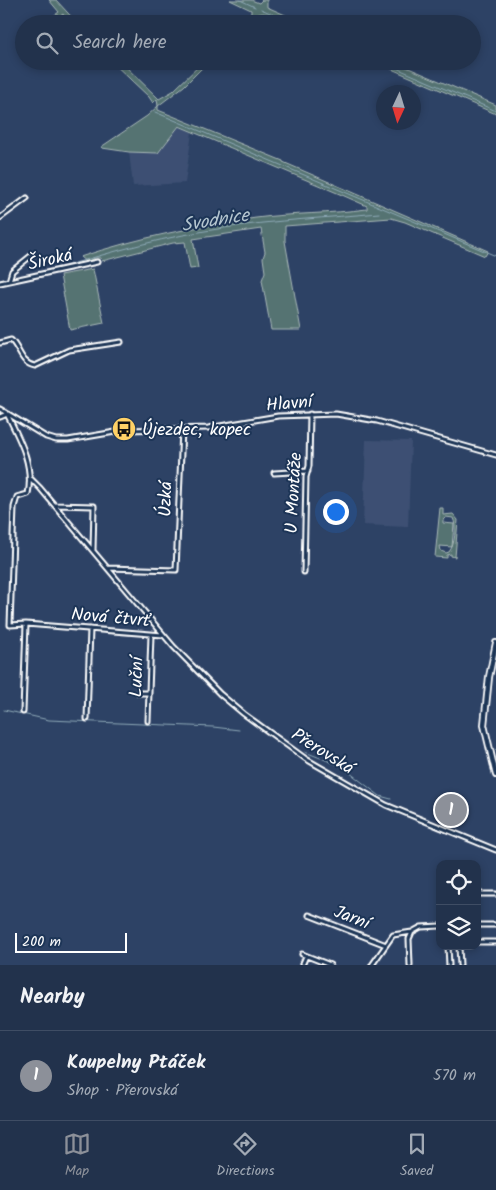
<!DOCTYPE html>
<html lang="en">
<head>
<meta charset="utf-8">
<style>
  :root { --surface:#22324c; --page:#2a3a53; --text:#f1f3f6; --muted:#a2aab5; --line:#3f4d64; --accent:#8c9099 }
  body { margin:0; font-family:Kalam,sans-serif; background:var(--page); color:var(--text) }
  .controls { position:absolute; right:15px; bottom:15px; display:grid; overflow:hidden; border-radius:10px; box-shadow:0 2px 8px #0003 }
  .controls button { width:45px; height:45px; display:grid; place-items:center; padding:0; border:0; border-bottom:1px solid var(--line); background:var(--surface); color:var(--text); font:25px sans-serif }
  .compass { position:absolute; left:376px; top:85px; width:45px; height:45px; border-radius:50%; background:var(--surface); box-shadow:0 2px 8px #0003; rotate:184deg }
  .scale { position:absolute; left:15px; bottom:12px; width:112px; box-sizing:border-box; padding-left:5px; border:2px solid #fff; border-top:0; font-size:14px; line-height:18px; white-space:nowrap; color:#fff; -webkit-text-stroke:4px #1d3557; paint-order:stroke }
  .you { position:absolute; left:335px; top:511px; width:18px; height:18px; margin:-12px; border:4px solid #fff; border-radius:50%; background:#1a73e8; box-shadow:0 0 0 8px #1a73e833 }
  .badge { display:grid; place-items:center; width:32px; height:32px; border-radius:50%; background:var(--accent); color:#fff; font-size:16px; font-weight:700 }
  .pin { position:absolute; translate:-50% -50%; border:2px solid #fff; box-shadow:0 1px 5px #0006 }
  .list { margin:0; padding:0; list-style:none }
  h2 { display:flex; justify-content:space-between; align-items:center; height:65px; margin:0; padding:0 20px; font-size:21px }
  h2 small { font-size:16px; font-weight:400; color:var(--muted) }
  .list li { display:grid; grid-template-columns:32px 1fr auto; gap:15px; align-items:center; box-sizing:border-box; height:90px; padding:0 20px; border-top:1px solid var(--line) }
  .list b { display:block; font-size:19px; white-space:nowrap }
  .list p { margin:0; font-size:16px; white-space:nowrap; color:var(--muted) }
  .list em { font-size:16px; font-style:normal; color:var(--muted) }
  .icon { flex:none; width:28px; height:28px; fill:none; stroke:currentColor; stroke-width:2; stroke-linecap:round; stroke-linejoin:round }
  .map { position:relative; flex:none; width:496px; height:965px; overflow:hidden }
  .search { position:absolute; background:var(--surface); box-shadow:0 2px 8px #0003; left:15px; right:15px; top:15px; height:55px; display:flex; align-items:center; gap:12px; box-sizing:border-box; padding:0 18px; border-radius:28px; color:var(--muted); font-size:19px }
  .sheet { height:155px; background:var(--surface) }
  nav { display:flex; justify-content:space-around; align-items:center; box-sizing:border-box; height:70px; border-top:1px solid var(--line); background:var(--surface); font-size:14px; color:var(--muted) }
  nav a { display:grid; justify-items:center; gap:2px }
  nav .on { color:var(--accent) }
  .map>svg:first-child { display:block }
  .built { fill:#3d5073 }
  .green { fill:#547372; stroke:#aab9b8; fill-rule:evenodd }
  .lines { fill:none; stroke-linecap:round; stroke-linejoin:round }
  .stream { stroke:#8faab8; stroke-width:1 }
  .street-casing { stroke:#fff; stroke-width:7 }
  .secondary-casing { stroke:#fff; stroke-width:8 }
  .street { stroke:#1d3557; stroke-width:3 }
  .secondary { stroke:#1d3557; stroke-width:4.5 }
  .labels { text-anchor:middle; stroke-width:4; stroke-linejoin:round; paint-order:stroke }
  .street-label { font-size:18px; fill:#fff; stroke:#1d3557 }
  .poi-label { font-size:18px; fill:#fff; stroke:#1d3557; text-anchor:start }
  .water-label { font-size:19px; font-style:italic; fill:#b5c6d0; stroke:#1d3557 }
</style>
</head>
<body>
<div class="map">
<svg width="496" height="965" viewBox="0 0 496 965">
  <rect width="100%" height="100%" fill="#2d4265"/>
  <filter id="ink" filterUnits="userSpaceOnUse"><feTurbulence type="fractalNoise" baseFrequency=".02" numOctaves="2"/><feDisplacementMap in="SourceGraphic" scale="10" xChannelSelector="R" yChannelSelector="G"/><feConvolveMatrix kernelMatrix="1 2 1 2 8 2 1 2 1" color-interpolation-filters="sRGB"/></filter>
  <g filter="url(#ink)">
    <path class="built" d="M178,126L192,132L185,183L133,186L129,152L158,153Z
      M366,440L411,441L408,527L363,525Z"/>
    <path class="green" d="M49,0H56L78,24H72L63,14L49,24H42L59,12Z
      M230,0H251L259,3L262,0H267V7L306,24C301,24 295,25 289,24C269,20 266,2 246,24H241L251,13V10Z
      M111,61H120L159,99L173,91L204,61H209L184,86L158,106V110L283,161V162L488,251L485,256L405,222L391,218L285,226V241L301,330H271L262,280L265,272L263,258L265,252L261,229L193,239L198,268L190,269L185,242L173,243L102,261L101,258H95L86,262L80,257C137,238 197,226 256,218C293,213 331,214 367,209V206L342,195L179,126L158,153L129,152L102,148L101,147L147,116L158,106L157,99L153,103L149,97Z
      M373,61H392L496,105V114Z
      M93,269L104,323L70,330L60,275Z
      M440,508H443V515L453,514L458,520L455,557L451,556V554L447,555V558L435,557ZM446,517L453,518C457,526 455,545 449,552L446,553L441,551L440,546L452,547L454,524L443,523V520Z"/>
    <g class="lines">
      <path class="stream" d="M240,0L255,7
        M261,9L295,24
        M380,61L496,111
        M155,112L496,256
        M59,268C113,251 168,236 224,228C276,220 328,218 379,213
        M4,710L49,720L213,727L239,730
        M494,751L496,749
        M305,752L341,766L380,796L391,799"/>
      <g class="street-casing">
        <path id="street" d="M0,218L27,198
          M9,281L12,271L32,255
          M0,283L97,262
          M0,343L11,340C20,349 21,364 35,366L69,350L121,342
          M0,409L46,437L56,440H68L127,430L208,428L278,416L336,414L377,421L496,455
          M0,417L7,414C20,440 34,465 28,494L17,497L14,507L10,625L26,624L163,635
          M274,473L308,471
          M31,479L40,488L173,646L220,694L244,714L306,759L386,805L496,850
          M55,505L94,506L93,550
          M108,568L176,570L182,429
          M304,572L306,477L309,466L310,414
          M139,693H149
          M23,712L26,624
          M87,719L90,629
          M148,721L151,635
          M477,894H496
          M309,915L386,945
          M477,925H496
          M477,942H496
          M448,946L449,965
          M459,946L460,965
          M302,954L330,965
          M303,963L306,956
          M372,965L393,935L412,932
          M410,965L409,939L412,932L421,927L440,926"/>
      </g>
      <g class="secondary-casing">
        <path id="secondary" d="M496,643L489,677L484,725L496,775"/>
      </g>
      <use href="#street" class="street"/>
      <use href="#secondary" class="secondary"/>
    </g>
  </g>
  <defs>
    <g id="bus-disc" transform="scale(1.25)"><circle r="9.5" fill="#ffd166" stroke="#1d3557"/><path d="M-5-6H5V4H4V6H2V4H-2V6H-4V4H-5ZM-3.5-4V0h7V-4ZM-3.5 1.2v1.5H-2V1.2ZM2 1.2v1.5H3.5V1.2Z" fill="#111"/></g>
  </defs>
  <g fill-rule="evenodd">
    <use href="#bus-disc" x="124" y="429"/>
  </g>
  <g class="labels">
    <g class="street-label">
      <text transform="translate(50 259) rotate(-13)" y="6">Široká</text>
      <text transform="translate(289 403) rotate(-5)" y="6">Hlavní</text>
      <text transform="translate(293 493) rotate(-87)" y="6">U Montáže</text>
      <text transform="translate(165 499) rotate(-88)" y="6">Úzká</text>
      <text transform="translate(111 617) rotate(5)" y="6">Nová čtvrť</text>
      <text transform="translate(136 677) rotate(-88)" y="6">Luční</text>
      <text transform="translate(323 751) rotate(32)" y="6">Přerovská</text>
      <text transform="translate(352 917) rotate(21)" y="6">Jarní</text>
    </g>
    <g class="poi-label">
      <text x="142" y="435">Újezdec, kopec</text>
    </g>
    <g class="water-label">
      <text transform="translate(215 219) rotate(-9)" y="7">Svodnice</text>
    </g>
  </g>
</svg>
<div class="controls">
<button><svg class="icon" aria-label="locate" viewBox="0 0 24 24"><circle cx="12" cy="12" r="6"/><path d="M12 2v4M12 18v4M2 12h4M18 12h4"/></svg></button>
<button><svg class="icon" aria-label="layers" viewBox="0 0 24 24"><path d="M12 4l9 5-9 5-9-5zM3 14l9 5 9-5"/></svg></button>
</div>
<svg class="compass" viewBox="-18 -18 36 36"><path d="M0-13l5 13h-10z" fill="#e53935"/><path d="M0 13l5-13h-10z" fill="#a2aab5"/></svg>
<div class="scale">200 m</div>
<div class="you"></div>
<div class="pin badge" style="left:451px;top:810px">1</div>
<div class="search"><svg class="icon" aria-label="search" viewBox="0 0 24 24"><circle cx="10" cy="10" r="6"/><path d="M15 15l6 6"/></svg>Search here</div>
</div>
<section class="sheet">
<h2>Nearby<small></small></h2>
<ul class="list">
<li><span class="badge">1</span><div><b>Koupelny Ptáček</b><p>Shop · Přerovská</p></div><em>570 m</em></li>
</ul>
</section>
<nav>
<a class="on"><svg class="icon" aria-label="map" viewBox="0 0 24 24"><path d="M3 6l6-2 6 2 6-2v14l-6 2-6-2-6 2zM9 4v14M15 6v14"/></svg>Map</a>
<a><svg class="icon" aria-label="directions" viewBox="0 0 24 24"><path d="M12 3l9 9-9 9-9-9zM9 14v-3h6M13 9l2 2-2 2"/></svg>Directions</a>
<a><svg class="icon" aria-label="saved" viewBox="0 0 24 24"><path d="M7 4h10v16l-5-4-5 4z"/></svg>Saved</a>
</nav>
</body>
</html>
